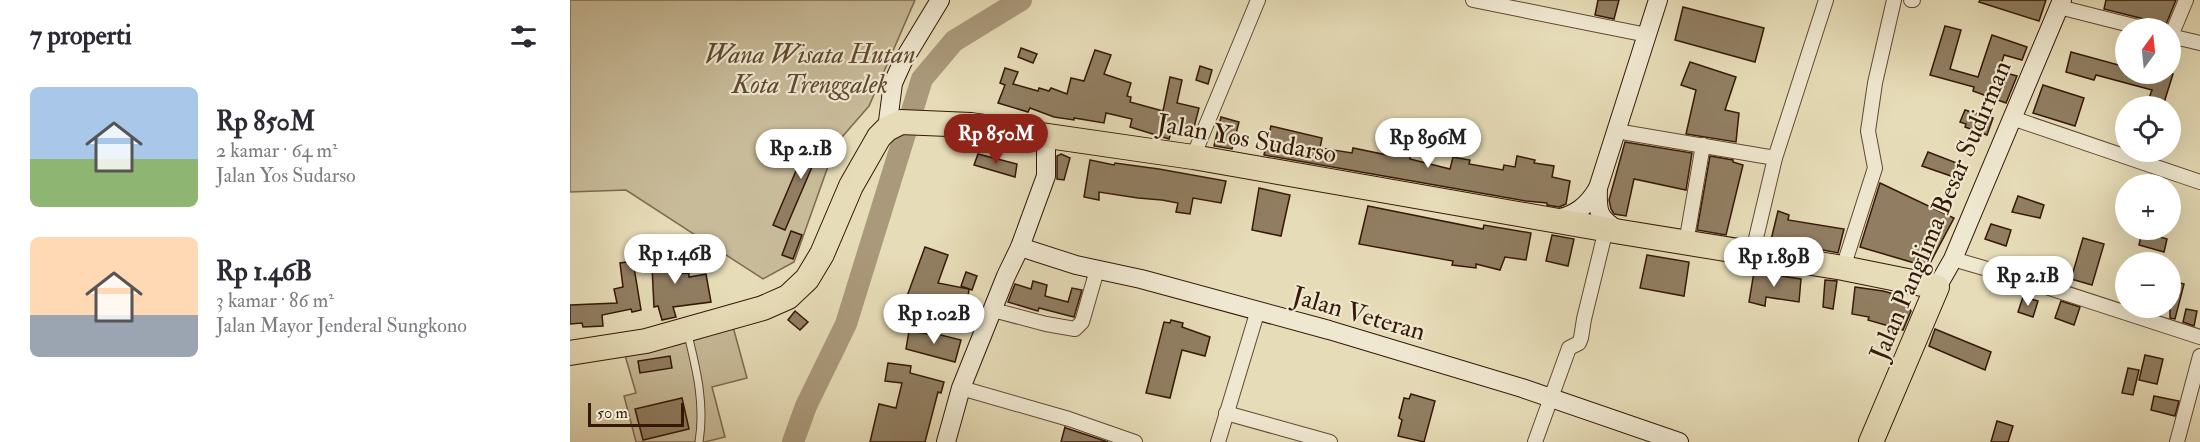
<!DOCTYPE html>
<html lang="id">
<head>
<meta charset="utf-8">
<style>
  :root { --surface:#fff; --page:#f2f2f3; --text:#2b2b33; --muted:#7c7c81; --accent:#8f2418 }
  body { margin:0; font-family:"IM FELL Double Pica",serif; background:var(--page); color:var(--text); height:100vh; display:flex; flex-direction:column; font-size:22px; white-space:nowrap }
  * { box-sizing:border-box; margin:0 }
  p { font-size:20px; color:var(--muted) }
  .icon { flex:none; width:33px; height:33px; fill:none; stroke:currentColor; stroke-width:2; stroke-linecap:round; stroke-linejoin:round }
  .map { position:relative; flex:1; overflow:hidden }
  .side { display:flex; flex-direction:column; background:var(--surface); width:570px }
  .side>* { flex:none }
  .needle { width:39px; rotate:15deg }
  .fabs { position:absolute; left:1545px; top:18px; display:grid; gap:12px }
  .fabs a { display:grid; place-items:center; width:66px; height:66px; border-radius:50%; background:var(--surface); box-shadow:0 6px 24px #0002; font-size:30px }
  .scale { position:absolute; left:18px; bottom:15px; width:96px; box-sizing:border-box; padding-left:6px; border:3px solid #351806; border-top:0; font-size:16px; line-height:21px; white-space:nowrap; color:#351806; -webkit-text-stroke:4px #efe8d0; paint-order:stroke }
  .price { position:absolute; translate:-50% -51px; padding:0 14px; border-radius:21px; background:#fff; color:#222; font-size:20px; line-height:39px; filter:drop-shadow(0 2px 3px #0008) }
  .price::after { content:''; position:absolute; left:50%; top:36px; width:18px; height:14px; margin-left:-9px; background:inherit; clip-path:polygon(0 0,100% 0,50% 100%) }
  .price.current { background:var(--accent); color:#fff }
  ul { padding:0; list-style:none }
  li { display:flex; align-items:center; gap:18px; height:150px; padding:0 30px }
  li span { display:grid; place-items:center; flex:none; width:168px; height:120px; border-radius:9px; color:#555 }
  li>.icon { margin-inline-start:auto }
  span .icon { width:72px; height:72px; fill:#fffc; stroke-width:1 }
  li b { font-size:26px }
  h2 { display:flex; justify-content:space-between; align-items:center; height:72px; padding:0 30px; font-size:26px }
  main { display:flex; flex:1; min-height:0 }
  .map>svg:first-child { display:block }
  .green { fill:#c8bb99; stroke:#7e6a50; stroke-width:1.5 }
  .lines { fill:none; stroke-linecap:round; stroke-linejoin:round }
  .river { stroke:#aa997b; stroke-width:22 }
  .building { fill:#917e62; stroke:#351806; stroke-width:1.5 }
  .lane-casing { stroke:#614932; stroke-width:9 }
  .street-casing { stroke:#614932; stroke-width:16 }
  .secondary-casing { stroke:#351806; stroke-width:20 }
  .highway-casing { stroke:#351806; stroke-width:26 }
  .lane { stroke:#efe8d0; stroke-width:7 }
  .street { stroke:#efe8d0; stroke-width:14 }
  .secondary { stroke:#efe8d0; stroke-width:18 }
  .highway { stroke:#e6dcb7; stroke-width:24 }
  .labels { text-anchor:middle; stroke-width:4.5; stroke-linejoin:round; paint-order:stroke }
  .park-label { font-size:26px; font-style:italic; fill:#614932; stroke:#efe8d0 }
  .street-label { font-size:26px; fill:#351806; stroke:#efe8d0 }
</style>
</head>
<body>
<main>
<section class="side">
<h2>7 properti<svg class="icon" aria-label="filters" viewBox="0 0 24 24"><path d="M4 7h16M4 17h16"/><circle cx="9" cy="7" r="2"/><circle cx="15" cy="17" r="2"/></svg></h2>
<ul>
<li><span style="background:linear-gradient(#a9c7e8 60%,#8fb573 0)"><svg class="icon" aria-label="home" viewBox="0 0 24 24"><path d="M3 11l9-7 9 7M6 9v11h12V9"/></svg></span><div><b>Rp 850M</b><p>2 kamar · 64 m²</p><p>Jalan Yos Sudarso</p></div></li>
<li><span style="background:linear-gradient(#ffd9b3 65%,#9aa5b1 0)"><svg class="icon" aria-label="home" viewBox="0 0 24 24"><path d="M3 11l9-7 9 7M6 9v11h12V9"/></svg></span><div><b>Rp 1.46B</b><p>3 kamar · 86 m²</p><p>Jalan Mayor Jenderal Sungkono</p></div></li>
</ul>
</section>
<div class="map">
<svg width="1630" height="442" viewBox="0 0 1630 442">
  <rect width="100%" height="100%" fill="#e6dcb7"/>
  <filter id="stains"><feTurbulence type="fractalNoise" baseFrequency=".00333" numOctaves="4"/><feColorMatrix values="0 0 0 0 .2 0 0 0 0 .09 0 0 0 0 .02 0 0 0 .5 -.17"/></filter>
  <radialGradient id="worn" r=".72"><stop offset=".6" stop-color="#630" stop-opacity="0"/><stop offset="1" stop-color="#630" stop-opacity=".3"/></radialGradient>
  <!-- green -->
  <g class="green">
    <polygon points="0,0 345,0 299,106 266,144 224,262 193,279 56,190 0,192"/>
    <polygon points="162,323 177,378 142,387 155,437 135,442 66,442 54,396 66,393 54,352"/>
  </g>
  <g class="lines">
    <!-- river -->
    <polyline class="river" points="223,442 236,406 276,324 352,79 384,41 451,0"/>
  </g>
  <!-- building -->
  <g class="building">
    <polygon points="1028,0 1049,0 1044,19 1025,15"/>
    <polygon points="1410,0 1476,0 1469,21 1409,2"/>
    <polygon points="1536,0 1606,0 1595,27 1580,24 1574,19 1534,9"/>
    <polygon points="1113,7 1194,28 1185,62 1105,40"/>
    <polygon points="1375,26 1391,30 1380,69 1408,77 1422,35 1457,47 1452,60 1434,55 1429,71 1447,76 1436,103 1403,91 1404,87 1360,75"/>
    <polygon points="451,48 467,54 463,63 448,57"/>
    <polygon points="525,50 541,55 534,74 561,83 557,96 561,97 560,102 593,111 600,77 612,80 607,103 629,108 622,135 602,130 599,139 560,127 562,119 536,113 534,123 504,118 504,120 484,117 460,108 458,112 428,103 435,85 430,83 435,68 448,72 443,84 468,91 469,88 479,91 481,88 497,94 501,78 514,81"/>
    <polygon points="1501,52 1556,67 1556,74 1603,74 1593,106 1576,106 1582,90 1526,75 1524,80 1496,72"/>
    <polygon points="1120,62 1166,77 1155,110 1169,113 1166,142 1116,134 1126,90 1111,85"/>
    <polygon points="630,66 642,70 638,84 626,80"/>
    <polygon points="1473,85 1514,98 1505,126 1463,113"/>
    <polygon points="1395,110 1423,118 1417,135 1395,127 1396,124 1390,122"/>
    <polygon points="651,117 669,122 662,149 644,146"/>
    <polygon points="701,126 752,138 750,148 782,153 783,148 822,156 825,144 841,148 840,159 880,169 883,157 900,160 899,164 933,170 934,165 945,167 947,156 965,160 964,163 984,166 982,177 1000,181 996,204 989,207 977,205 977,203 956,201 694,155"/>
    <polygon points="257,131 256,134 266,144 258,153 251,146 215,230 203,225 237,145 241,147"/>
    <polygon points="1055,142 1122,153 1116,190 1064,179 1056,216 1044,214 1041,209 1039,200"/>
    <polygon points="1358,152 1392,165 1384,177 1352,166"/>
    <polygon points="408,154 447,164 445,177 404,165"/>
    <polygon points="491,154 500,158 494,180 487,179 487,156"/>
    <polygon points="1140,156 1163,160 1163,162 1173,165 1156,235 1127,230"/>
    <polygon points="520,160 544,165 545,163 589,169 656,181 651,203 623,198 620,214 606,212 608,203 592,200 568,198 529,192 529,200 514,197"/>
    <polygon points="1310,183 1384,218 1358,267 1290,247"/>
    <polygon points="689,188 720,195 711,236 682,230"/>
    <polygon points="1448,196 1474,205 1470,218 1442,212"/>
    <polygon points="798,206 913,229 914,225 961,233 956,260 935,257 930,270 906,264 906,268 882,265 883,261 789,244"/>
    <polygon points="1208,211 1219,215 1218,220 1274,229 1268,253 1201,240"/>
    <polygon points="1421,224 1441,230 1436,246 1415,239"/>
    <polygon points="221,231 232,235 223,259 212,255"/>
    <polygon points="1572,232 1597,239 1594,252 1569,245"/>
    <polygon points="982,235 1004,239 998,266 976,261"/>
    <polygon points="1513,238 1534,244 1522,285 1501,279"/>
    <polygon points="81,246 97,246 97,263 103,261 106,274 119,273 119,277 136,274 141,302 103,307 106,317 92,320 88,306 84,307"/>
    <polygon points="355,247 378,255 368,283 399,289 397,306 385,305 381,316 336,299"/>
    <polygon points="1077,255 1119,262 1114,296 1070,288"/>
    <polygon points="63,261 71,310 62,312 61,309 32,315 33,326 13,327 12,323 0,324 0,305 47,303 44,289 53,287 50,263"/>
    <polygon points="396,272 407,276 402,290 391,286"/>
    <polygon points="1184,272 1231,279 1229,302 1196,297 1195,306 1179,302"/>
    <polygon points="1255,280 1267,281 1263,309 1253,307"/>
    <polygon points="1600,280 1614,284 1605,319 1600,318"/>
    <polygon points="463,281 477,285 475,296 498,302 502,288 512,290 504,317 469,308 468,311 438,302 445,284 461,289"/>
    <polygon points="1285,287 1313,291 1331,296 1341,311 1333,330 1298,320 1299,317 1282,314"/>
    <polygon points="1453,297 1468,301 1463,317 1448,312"/>
    <polygon points="1491,301 1510,307 1504,325 1485,318"/>
    <polygon points="1616,309 1627,311 1624,326 1613,322"/>
    <polygon points="225,311 238,322 230,330 218,320"/>
    <polygon points="601,320 613,323 612,327 640,337 635,356 612,350 600,398 576,393 594,322 600,323"/>
    <polygon points="1365,329 1421,352 1415,370 1359,346"/>
    <polygon points="339,331 358,334 359,332 391,340 385,362 336,349"/>
    <polygon points="1575,355 1593,359 1587,384 1569,380"/>
    <polygon points="100,356 102,368 70,373 68,361"/>
    <polygon points="318,363 341,366 340,373 374,382 371,393 368,392 355,442 300,442 309,404 326,408 332,383 315,381"/>
    <polygon points="1558,368 1569,370 1563,395 1552,393"/>
    <polygon points="841,394 865,401 854,442 828,436 832,420 829,418 834,398 839,399"/>
    <polygon points="1584,396 1609,401 1605,416 1581,410"/>
    <polygon points="112,398 119,429 73,440 65,409"/>
    <polygon points="1427,421 1443,426 1438,442 1421,442"/>
    <polygon points="495,427 496,428 538,442 491,442"/>
  </g>
  <g class="lines">
    <defs>
      <path id="lane" d="M 118,335 C 127,371 135,405 129,442"/>
      <g id="street">
        <polyline points="903,0 1077,35"/>
        <polyline points="1341,0 1343,0"/>
        <polyline points="1489,7 1572,28"/>
        <polyline points="1600,36 1630,43"/>
        <polyline points="1601,36 1616,0"/>
        <polyline points="1442,118 1630,182"/>
        <polyline points="1046,131 1205,158"/>
        <polyline points="623,157 688,0"/>
        <polyline points="1116,243 1133,145"/>
        <polyline points="1182,255 1205,158 1256,0"/>
        <polyline points="1383,259 1455,280 1630,337"/>
        <polyline points="1273,268 1305,168 1298,131 1305,83 1324,0"/>
        <polyline points="423,310 476,324 505,329 512,322 527,270"/>
        <polyline points="391,388 499,419 565,442"/>
        <polyline points="656,413 760,442"/>
        <polyline points="648,442 688,310"/>
        <polyline points="965,442 999,348 1009,343 1011,338 1014,319 1036,229"/>
        <polyline points="1607,442 1630,356"/>
      </g>
      <g id="secondary">
        <polyline points="317,129 323,83 333,61 370,0"/>
        <path d="M 983,219 C 1005,217 1018,205 1028,188"/>
        <path d="M 1049,231 C 1028,218 1027,212 1028,188 L 1088,0"/>
        <polyline points="450,247 506,265 571,279 759,330 952,388 1109,442"/>
        <polyline points="1367,287 1383,259 1492,0"/>
        <polyline points="376,442 391,388 436,276 450,247 476,176 476,135"/>
      </g>
      <polyline id="highway" points="0,353 76,341 193,308 218,297 237,279 252,254 281,186 309,137 317,129 331,122 401,125 623,157 1051,232 1273,268 1367,287 1301,442"/>
    </defs>
    <!-- lane casing -->
    <use href="#lane" class="lane-casing"/>
    <!-- street casing -->
    <use href="#street" class="street-casing"/>
    <!-- secondary casing -->
    <use href="#secondary" class="secondary-casing"/>
    <!-- highway casing -->
    <use href="#highway" class="highway-casing"/>
    <!-- lane -->
    <use href="#lane" class="lane"/>
    <!-- street -->
    <use href="#street" class="street"/>
    <!-- secondary -->
    <use href="#secondary" class="secondary"/>
    <!-- highway -->
    <use href="#highway" class="highway"/>
  </g>
  <g class="labels">
    <!-- park labels -->
    <g class="park-label">
      <text x="240" y="63">Wana Wisata Hutan<tspan x="240" dy="30">Kota Trenggalek</tspan></text>
    </g>
    <!-- street labels -->
    <g class="street-label">
      <text transform="translate(677 138) rotate(10)" y="9">Jalan Yos Sudarso</text>
      <text transform="translate(1370 210) rotate(-67)" y="9">Jalan Panglima Besar Sudirman</text>
      <text transform="translate(789 313) rotate(16)" y="9">Jalan Veteran</text>
    </g>
  </g>
  <rect width="100%" height="100%" filter="url(#stains)"/>
  <rect width="100%" height="100%" fill="url(#worn)"/>
</svg>
<div class="fabs">
<a><svg class="needle" viewBox="-14 -14 28 28"><path d="M0-13l5 13h-10z" fill="#e53935"/><path d="M0 13l5-13h-10z" fill="#7c7c81"/></svg></a>
<a><svg class="icon" aria-label="locate" viewBox="0 0 24 24"><circle cx="12" cy="12" r="6"/><path d="M12 2v4M12 18v4M2 12h4M18 12h4"/></svg></a>
<a>+</a>
<a>−</a>
</div>
<div class="scale">50 m</div>
<b class="price current" style="left:426px;top:165px">Rp 850M</b>
<b class="price" style="left:858px;top:169px">Rp 896M</b>
<b class="price" style="left:231px;top:180px">Rp 2.1B</b>
<b class="price" style="left:105px;top:285px">Rp 1.46B</b>
<b class="price" style="left:1204px;top:288px">Rp 1.89B</b>
<b class="price" style="left:1458px;top:307px">Rp 2.1B</b>
<b class="price" style="left:364px;top:345px">Rp 1.02B</b>
</div>
</main>
</body>
</html>
